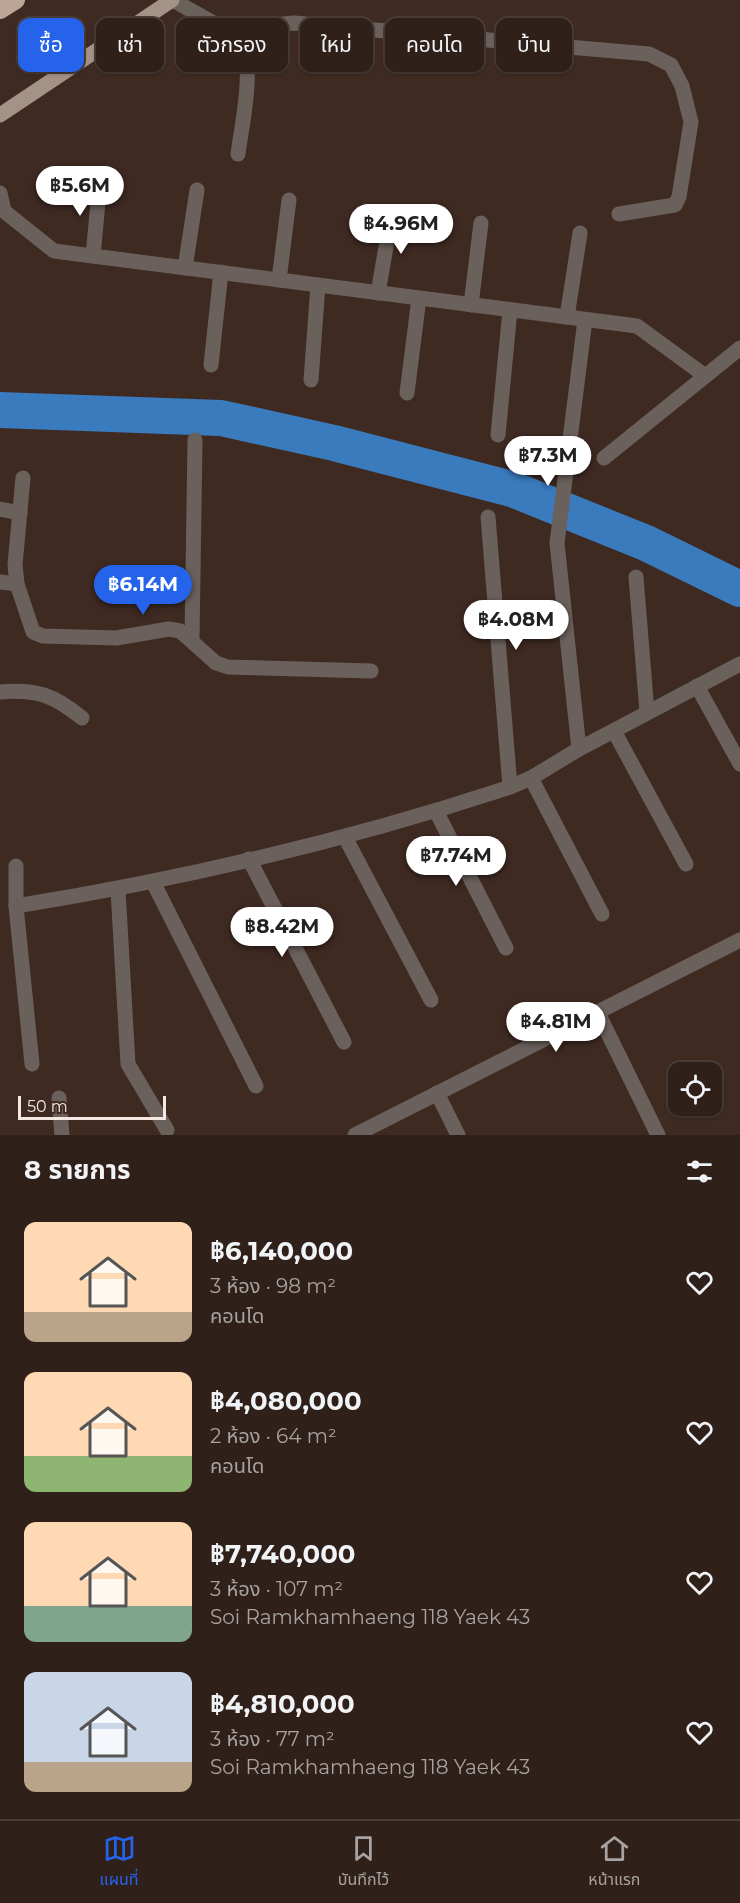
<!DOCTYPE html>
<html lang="th">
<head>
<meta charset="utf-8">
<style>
  :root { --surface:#2f201a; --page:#372823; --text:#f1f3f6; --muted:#a7a3a2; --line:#4a3e39; --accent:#2563eb }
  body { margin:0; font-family:Montserrat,"Noto Sans Thai",sans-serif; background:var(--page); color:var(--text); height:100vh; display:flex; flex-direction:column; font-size:22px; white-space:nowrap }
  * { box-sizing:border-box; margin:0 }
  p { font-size:20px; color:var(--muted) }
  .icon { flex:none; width:33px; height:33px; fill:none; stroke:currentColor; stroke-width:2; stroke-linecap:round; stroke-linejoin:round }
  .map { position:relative; height:1135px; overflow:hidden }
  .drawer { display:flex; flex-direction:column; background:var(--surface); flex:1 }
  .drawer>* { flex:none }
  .hud { position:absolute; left:18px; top:18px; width:705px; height:54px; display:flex; gap:12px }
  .buttons { position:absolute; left:668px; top:1062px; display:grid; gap:12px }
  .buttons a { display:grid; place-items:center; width:54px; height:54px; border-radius:12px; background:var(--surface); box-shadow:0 2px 4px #0004,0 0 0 2px var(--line); font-size:30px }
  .scale { position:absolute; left:18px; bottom:15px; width:148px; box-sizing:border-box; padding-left:6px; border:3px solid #f5e7e1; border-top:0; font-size:16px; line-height:21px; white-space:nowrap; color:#f5e7e1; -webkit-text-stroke:4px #3f2a22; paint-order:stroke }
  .price { position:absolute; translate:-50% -51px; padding:0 14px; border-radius:21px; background:#fff; color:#222; font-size:20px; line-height:39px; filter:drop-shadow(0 2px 3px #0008) }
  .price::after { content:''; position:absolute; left:50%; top:36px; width:18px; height:14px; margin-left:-9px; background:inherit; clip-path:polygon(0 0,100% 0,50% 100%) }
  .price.current { background:var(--accent); color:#fff }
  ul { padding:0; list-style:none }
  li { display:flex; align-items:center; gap:18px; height:150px; padding:0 24px }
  li span { display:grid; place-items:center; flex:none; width:168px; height:120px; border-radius:12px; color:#555 }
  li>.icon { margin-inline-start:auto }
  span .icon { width:72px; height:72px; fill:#fffc; stroke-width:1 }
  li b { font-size:26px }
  h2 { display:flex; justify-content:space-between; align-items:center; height:72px; padding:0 24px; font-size:26px }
  .pill { padding:0 21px; border-radius:12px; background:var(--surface); box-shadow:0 2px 4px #0004,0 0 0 2px var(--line); font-size:21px; line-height:54px }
  .pill.current { background:var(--accent); color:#fff }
  .tabs { display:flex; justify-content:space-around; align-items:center; height:84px; border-top:2px solid var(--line); background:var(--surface); font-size:16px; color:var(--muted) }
  .tabs a { display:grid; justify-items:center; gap:3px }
  .tabs .current { color:var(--accent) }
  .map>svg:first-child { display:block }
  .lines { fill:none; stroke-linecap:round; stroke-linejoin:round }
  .river { stroke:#3a7bbe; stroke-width:36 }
  .minor { stroke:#6b615c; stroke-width:15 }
  .major { stroke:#a59287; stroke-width:15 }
  .highway { stroke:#bca497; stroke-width:18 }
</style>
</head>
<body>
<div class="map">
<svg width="740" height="1135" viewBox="0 0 740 1135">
  <rect width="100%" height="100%" fill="#3f2a22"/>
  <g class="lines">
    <!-- river -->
    <polyline class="river" points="0,410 221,418 334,443 512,489 646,543 740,589"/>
    <!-- minor -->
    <g class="minor">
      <path d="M 173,0 C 192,12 226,27 240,44 C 256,63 241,129 238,154"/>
      <polyline points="231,36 263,26 294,23 649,54 671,65 682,86 691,122 679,197 675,205 619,214"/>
      <polyline points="0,193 4,211 54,251 637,326 704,375"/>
      <polyline points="93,256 100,181"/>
      <polyline points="185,268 197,190"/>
      <polyline points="279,280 289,200"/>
      <polyline points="378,293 392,212"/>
      <polyline points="471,305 481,223"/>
      <polyline points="567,317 580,233"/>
      <polyline points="211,365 221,272"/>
      <polyline points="311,380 318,285"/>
      <polyline points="407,393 419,298"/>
      <polyline points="498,435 510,310"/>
      <polyline points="604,458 740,348"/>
      <polyline points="23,478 15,565 17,584 33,632 43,636 116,638 169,629 180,631 216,663 228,667 371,671"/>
      <polyline points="0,509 20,513"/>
      <polyline points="488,517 510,787"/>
      <polyline points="636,577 647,712"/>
      <polyline points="0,582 17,584"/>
      <polyline points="192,640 195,440"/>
      <polyline points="697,686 740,764"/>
      <path d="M 0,692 C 37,689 54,695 82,718"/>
      <polyline points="614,731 686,864"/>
      <polyline points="579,749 557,543 585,320"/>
      <polyline points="531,778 602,914"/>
      <polyline points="436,811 506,948"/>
      <polyline points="345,837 431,1000"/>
      <polyline points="249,859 344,1042"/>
      <polyline points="16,866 16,906 32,1064"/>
      <polyline points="153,882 256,1086"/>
      <polyline points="118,890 128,1064 167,1130"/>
      <path d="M 16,906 C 183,879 349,840 510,787 L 531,778 L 579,749 L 740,664"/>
      <polyline points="598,1013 658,1135"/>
      <polyline points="437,1093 458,1135"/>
      <polyline points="59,1098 62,1135"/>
      <polyline points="355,1135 740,940"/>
    </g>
    <!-- major -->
    <polyline class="major" points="0,115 172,0"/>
    <!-- highway -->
    <polyline class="highway" points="0,10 16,0"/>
  </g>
</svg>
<div class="buttons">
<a><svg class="icon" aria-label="locate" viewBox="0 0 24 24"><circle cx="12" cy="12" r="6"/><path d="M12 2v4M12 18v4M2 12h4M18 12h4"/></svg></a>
</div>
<div class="scale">50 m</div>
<b class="price" style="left:80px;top:217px">฿5.6M</b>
<b class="price" style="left:401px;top:255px">฿4.96M</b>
<b class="price" style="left:548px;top:487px">฿7.3M</b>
<b class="price current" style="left:143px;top:616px">฿6.14M</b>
<b class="price" style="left:516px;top:651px">฿4.08M</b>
<b class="price" style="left:456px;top:887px">฿7.74M</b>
<b class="price" style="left:282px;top:958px">฿8.42M</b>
<b class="price" style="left:556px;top:1053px">฿4.81M</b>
<div class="hud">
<a class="pill current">ซื้อ</a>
<a class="pill">เช่า</a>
<a class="pill">ตัวกรอง</a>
<a class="pill">ใหม่</a>
<a class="pill">คอนโด</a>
<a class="pill">บ้าน</a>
</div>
</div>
<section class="drawer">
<h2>8 รายการ<svg class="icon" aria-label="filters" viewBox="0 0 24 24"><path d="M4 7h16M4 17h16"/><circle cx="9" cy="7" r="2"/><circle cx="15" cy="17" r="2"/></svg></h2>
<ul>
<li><span style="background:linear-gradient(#ffd9b3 75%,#b9a48a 0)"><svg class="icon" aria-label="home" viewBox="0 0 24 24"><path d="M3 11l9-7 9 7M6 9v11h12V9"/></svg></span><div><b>฿6,140,000</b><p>3 ห้อง · 98 m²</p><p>คอนโด</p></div><svg class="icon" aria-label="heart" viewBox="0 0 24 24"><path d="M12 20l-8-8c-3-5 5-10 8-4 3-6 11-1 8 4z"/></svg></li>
<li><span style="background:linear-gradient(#ffd9b3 70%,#8fb573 0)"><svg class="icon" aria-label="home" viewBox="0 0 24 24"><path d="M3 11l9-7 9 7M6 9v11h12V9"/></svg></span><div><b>฿4,080,000</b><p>2 ห้อง · 64 m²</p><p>คอนโด</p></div><svg class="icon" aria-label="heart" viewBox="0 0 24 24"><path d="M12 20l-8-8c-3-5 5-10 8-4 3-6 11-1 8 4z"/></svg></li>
<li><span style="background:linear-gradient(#ffd9b3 70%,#7fa58c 0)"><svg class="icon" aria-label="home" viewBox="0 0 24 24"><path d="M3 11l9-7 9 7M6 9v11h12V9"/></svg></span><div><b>฿7,740,000</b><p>3 ห้อง · 107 m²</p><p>Soi Ramkhamhaeng 118 Yaek 43</p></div><svg class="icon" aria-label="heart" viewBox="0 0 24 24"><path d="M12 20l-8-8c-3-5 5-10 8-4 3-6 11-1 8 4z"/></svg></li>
<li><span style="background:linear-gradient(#c9d6e8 75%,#b9a48a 0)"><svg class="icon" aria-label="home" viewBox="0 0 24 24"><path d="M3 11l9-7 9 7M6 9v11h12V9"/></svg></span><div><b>฿4,810,000</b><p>3 ห้อง · 77 m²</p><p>Soi Ramkhamhaeng 118 Yaek 43</p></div><svg class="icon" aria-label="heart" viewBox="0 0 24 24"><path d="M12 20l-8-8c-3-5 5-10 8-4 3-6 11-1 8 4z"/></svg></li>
</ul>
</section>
<nav class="tabs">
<a class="current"><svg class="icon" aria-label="map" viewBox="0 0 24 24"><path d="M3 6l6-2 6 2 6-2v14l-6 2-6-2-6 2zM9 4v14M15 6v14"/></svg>แผนที่</a>
<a><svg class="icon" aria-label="saved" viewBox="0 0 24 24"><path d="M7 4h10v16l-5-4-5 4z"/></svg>บันทึกไว้</a>
<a><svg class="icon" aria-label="home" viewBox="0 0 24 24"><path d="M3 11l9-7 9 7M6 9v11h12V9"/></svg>หน้าแรก</a>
</nav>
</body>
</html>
